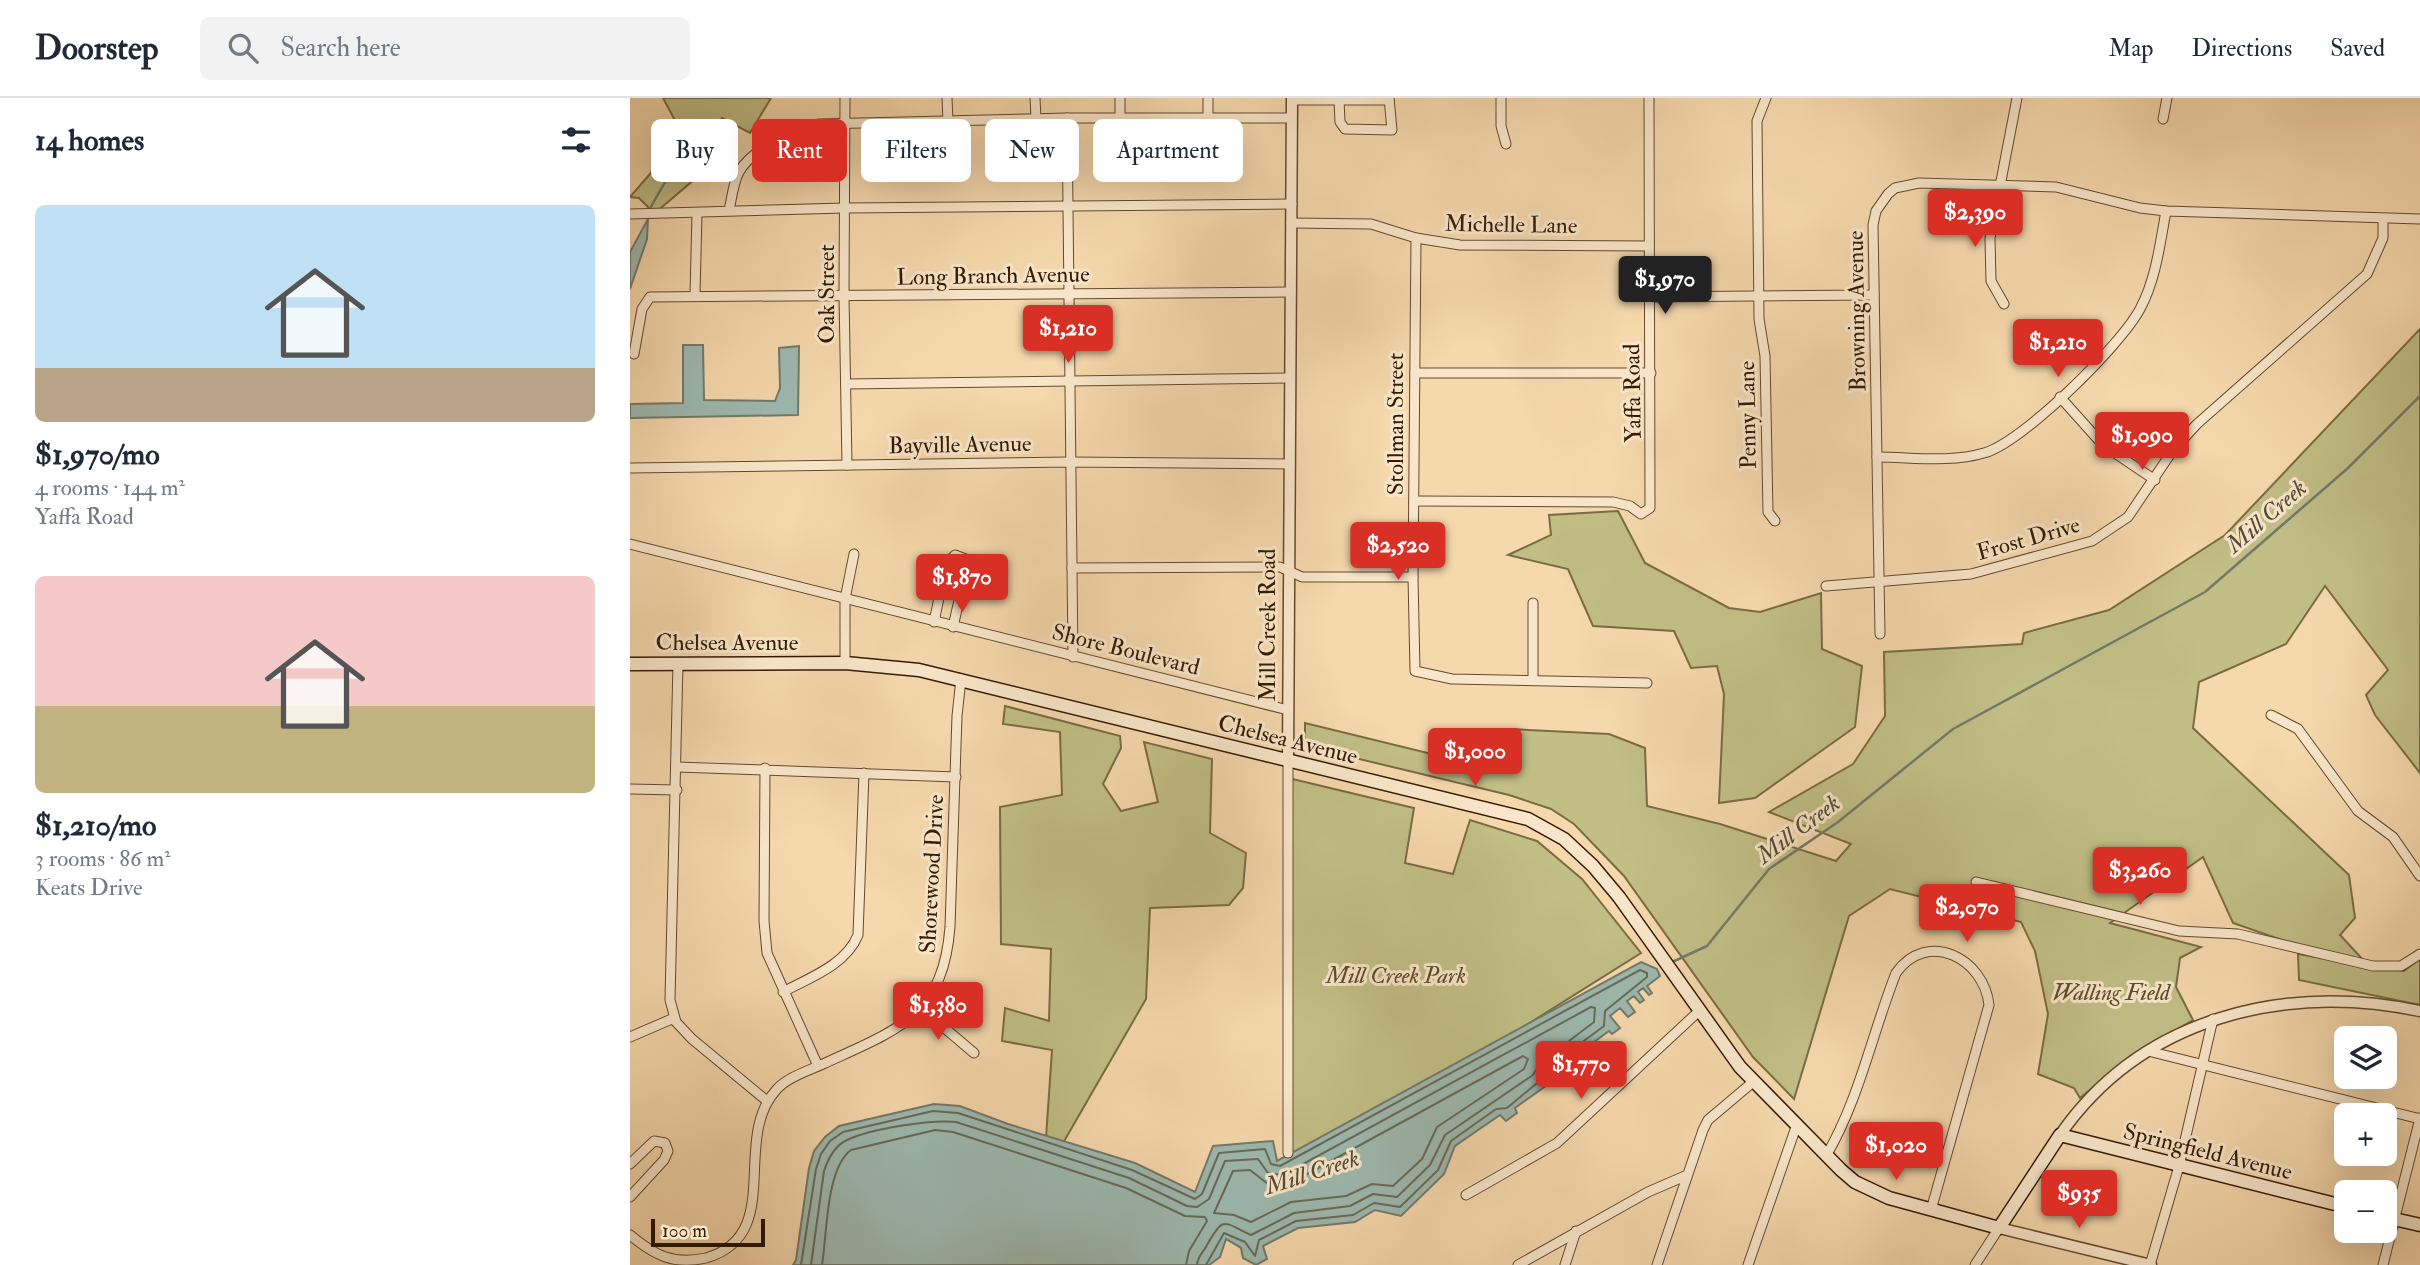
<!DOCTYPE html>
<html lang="en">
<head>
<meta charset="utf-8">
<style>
  :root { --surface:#fff; --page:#f2f2f3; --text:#1f2937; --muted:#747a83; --line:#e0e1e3; --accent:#d93025 }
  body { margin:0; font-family:"IM FELL Double Pica",serif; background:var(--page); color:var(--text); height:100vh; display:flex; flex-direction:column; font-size:26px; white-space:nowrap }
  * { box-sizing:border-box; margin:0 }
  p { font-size:23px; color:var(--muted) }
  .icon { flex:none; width:38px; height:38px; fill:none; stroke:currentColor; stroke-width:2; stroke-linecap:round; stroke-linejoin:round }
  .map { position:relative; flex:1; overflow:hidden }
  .drawer { display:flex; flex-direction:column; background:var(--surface); width:630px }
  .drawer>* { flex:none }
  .guide { position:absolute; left:21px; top:21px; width:665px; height:63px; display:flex; gap:14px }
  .tools { position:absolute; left:1704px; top:928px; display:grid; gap:14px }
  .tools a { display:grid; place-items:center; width:63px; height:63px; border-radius:10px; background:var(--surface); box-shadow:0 7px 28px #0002; font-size:35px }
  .scale { position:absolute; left:21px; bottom:18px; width:114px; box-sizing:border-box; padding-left:7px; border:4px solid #341b00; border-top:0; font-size:19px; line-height:24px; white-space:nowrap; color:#341b00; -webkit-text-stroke:5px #f9e6ca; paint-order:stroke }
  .price { position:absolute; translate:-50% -60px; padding:0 16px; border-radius:7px; background:var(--accent); color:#fff; font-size:23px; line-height:46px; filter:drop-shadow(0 2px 4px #0008) }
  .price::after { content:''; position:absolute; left:50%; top:42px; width:21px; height:16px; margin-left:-10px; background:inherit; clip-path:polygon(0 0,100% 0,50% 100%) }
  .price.current { background:#222; color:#fff }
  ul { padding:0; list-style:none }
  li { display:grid; align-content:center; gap:14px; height:371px; padding:0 35px }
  li span { display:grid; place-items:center; height:217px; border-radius:10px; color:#555 }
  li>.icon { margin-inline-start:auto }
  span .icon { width:126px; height:126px; fill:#fffc; stroke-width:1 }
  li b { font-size:30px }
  h2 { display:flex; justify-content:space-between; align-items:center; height:84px; padding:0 35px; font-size:30px }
  .tag { padding:0 24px; border-radius:10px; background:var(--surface); box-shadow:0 7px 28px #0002; font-size:24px; line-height:63px }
  .tag.current { background:var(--accent); color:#fff }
  header { display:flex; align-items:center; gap:42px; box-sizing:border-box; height:98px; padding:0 35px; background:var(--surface); border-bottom:2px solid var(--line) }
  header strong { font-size:33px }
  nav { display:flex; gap:38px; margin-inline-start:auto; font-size:24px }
  .search { width:490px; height:63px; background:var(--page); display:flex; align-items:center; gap:18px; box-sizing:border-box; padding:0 24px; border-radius:10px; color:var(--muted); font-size:26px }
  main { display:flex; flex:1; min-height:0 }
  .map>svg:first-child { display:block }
  .green { fill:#c1be86; stroke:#7a6c43; stroke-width:2 }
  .water { fill:#9db9b0; stroke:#737a6a; stroke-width:2 }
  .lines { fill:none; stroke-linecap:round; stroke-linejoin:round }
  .shore { stroke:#686a58; stroke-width:2 }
  .stream { stroke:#737a6a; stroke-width:2.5 }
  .minor-casing { stroke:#644a2b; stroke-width:11 }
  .tertiary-casing { stroke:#644a2b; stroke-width:13 }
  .secondary-casing { stroke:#341b00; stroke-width:15 }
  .minor { stroke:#f9e6ca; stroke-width:9 }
  .tertiary { stroke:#f9e6ca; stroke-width:10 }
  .secondary { stroke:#f9e6ca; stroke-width:12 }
  .labels { text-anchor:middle; stroke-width:6; stroke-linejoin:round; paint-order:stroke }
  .street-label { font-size:23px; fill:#341b00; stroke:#f9e6ca }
  .park-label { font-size:23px; font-style:italic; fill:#5e4c28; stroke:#f9e6ca }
  .water-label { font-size:24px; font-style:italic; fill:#544a35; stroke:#f9e6ca }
</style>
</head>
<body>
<header>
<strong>Doorstep</strong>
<div class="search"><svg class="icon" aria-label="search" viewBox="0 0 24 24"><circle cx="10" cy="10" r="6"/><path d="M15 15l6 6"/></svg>Search here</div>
<nav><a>Map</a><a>Directions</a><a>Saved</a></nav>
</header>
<main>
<section class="drawer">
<h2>14 homes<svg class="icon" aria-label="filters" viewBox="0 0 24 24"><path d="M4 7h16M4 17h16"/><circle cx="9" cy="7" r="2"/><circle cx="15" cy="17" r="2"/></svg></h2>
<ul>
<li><span style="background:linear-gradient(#bfe0f5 75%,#b9a48a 0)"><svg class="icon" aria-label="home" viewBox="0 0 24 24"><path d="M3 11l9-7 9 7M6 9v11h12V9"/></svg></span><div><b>$1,970/mo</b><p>4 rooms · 144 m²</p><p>Yaffa Road</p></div></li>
<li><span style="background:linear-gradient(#f6c9c9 60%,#c2b280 0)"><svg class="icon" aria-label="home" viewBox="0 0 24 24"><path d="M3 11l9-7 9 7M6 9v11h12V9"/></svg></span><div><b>$1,210/mo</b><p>3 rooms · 86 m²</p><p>Keats Drive</p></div></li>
</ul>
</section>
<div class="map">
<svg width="1790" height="1167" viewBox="0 0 1790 1167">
  <rect width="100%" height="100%" fill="#f6d8ad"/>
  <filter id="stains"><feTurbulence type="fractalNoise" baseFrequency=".00286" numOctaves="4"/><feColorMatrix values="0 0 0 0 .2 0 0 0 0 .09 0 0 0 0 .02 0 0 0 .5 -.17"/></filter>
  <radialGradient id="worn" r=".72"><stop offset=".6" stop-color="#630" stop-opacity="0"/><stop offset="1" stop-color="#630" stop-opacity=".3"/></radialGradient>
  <!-- green -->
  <g class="green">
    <polygon points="33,0 141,0 120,35 92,20 68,50 77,61 66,80 25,115 18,114 18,109 9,100 0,99 20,76 48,28"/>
    <polygon points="1790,231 1790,675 1745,617 1736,597 1758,572 1695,488 1656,546 1569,584 1563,630 1719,777 1725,820 1710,837 1736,865 1669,848 1603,825 1573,759 1480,825 1571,849 1550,860 1546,889 1563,922 1500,959 1450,1000 1444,990 1408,976 1418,916 1405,853 1391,824 1260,791 1219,818 1164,1001 1123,959 994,778 944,726 921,711 879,697 675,648 675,625 855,669 881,631 979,636 1015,650 1017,708 1090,726 1206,763 1221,746 1139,714 1223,666 1255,618 1254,554 1392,546 1394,535 1479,512 1595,437"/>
    <polygon points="988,413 1015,465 1099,510 1130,514 1191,495 1192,551 1232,568 1225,629 1125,700 1089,705 1094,596 1087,568 1061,570 1044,533 963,528 938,471 878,457 921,437 919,417"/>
    <polygon points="375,608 490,638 491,650 473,686 491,713 528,704 514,644 582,661 580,735 616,755 613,790 599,807 520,810 516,901 433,1045 416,1040 422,952 372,943 375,910 419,923 421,851 371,846 370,709 432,697 430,634 373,626"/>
    <polygon points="654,679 784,710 775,765 823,776 840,722 907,743 952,781 1011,855 742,1024 656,1062"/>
    <polygon points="1668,856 1774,873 1790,861 1790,907 1669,882"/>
  </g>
  <!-- water -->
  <g class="water">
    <polygon points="18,121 17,141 0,191 0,154"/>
    <polygon points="53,247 73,247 74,302 145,303 150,290 149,250 169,248 168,317 0,320 0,306 53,305"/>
    <polygon points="1011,864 1027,871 1030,878 1017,888 1022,895 1019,897 1013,890 1008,894 1014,902 1010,905 1004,898 997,903 1005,914 998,919 990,910 980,918 990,930 982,936 979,933 919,977 924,982 885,1010 887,1015 876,1023 870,1017 825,1048 814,1076 771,1118 745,1112 725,1124 668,1130 633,1148 637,1161 626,1167 613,1160 611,1150 596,1141 590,1159 579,1167 163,1167 166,1162 179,1070 184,1053 195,1039 209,1028 304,1006 330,1008 378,1026 505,1065 565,1094 583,1048 643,1043 647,1063"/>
  </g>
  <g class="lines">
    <!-- shore -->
    <g class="shore">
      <polygon points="893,958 898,961 894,971 807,1029 792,1061 763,1088 742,1086 716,1098 661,1104 621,1124 604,1117 584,1115 603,1073 620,1072 638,1086 657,1087"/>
      <polyline points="171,1167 186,1071 191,1056 200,1043 213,1034 303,1013 328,1015 502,1072 565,1101 572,1096 589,1055 635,1051 641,1066 650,1068 1010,872 1017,875 1017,879 975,913 974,928 916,971 912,981 877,1010 866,1011 821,1043 808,1072 770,1109 744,1105 723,1117 666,1123 629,1142 625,1158 615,1144 594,1135 576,1167"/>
      <path d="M 181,1167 L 194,1073 C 198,1061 204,1048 217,1042 C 240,1031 301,1021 326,1024 L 499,1080 L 557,1108 L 567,1109 L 579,1101 L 595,1063 L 628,1061 L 638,1075 L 653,1077 L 961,909 L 965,910 L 964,924 L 910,965 L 903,977 L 815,1037 L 800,1067 L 767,1099 L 743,1096 L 720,1108 L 664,1115 L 621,1137 C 593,1124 594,1117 577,1147 C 573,1155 568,1157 567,1167"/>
      <path d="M 192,1167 C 197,1137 196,1070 221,1052 L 305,1032 L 323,1034 L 496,1090 L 555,1118 L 575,1119 L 577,1123 L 559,1153 L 556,1167"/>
    </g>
    <!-- stream -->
    <g class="stream">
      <polyline points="19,112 57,46"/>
      <polyline points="1040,865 1077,848 1139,771 1208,724 1323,631 1575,494 1718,370 1790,298"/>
    </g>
    <defs>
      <g id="minor">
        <polyline points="215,0 214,197 217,367"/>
        <polyline points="317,0 318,24"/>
        <polyline points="405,0 406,21"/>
        <polyline points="490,0 490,22"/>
        <polyline points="578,0 578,21"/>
        <polyline points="871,0 871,28 876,46"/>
        <polyline points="1136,0 1127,23 1129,221 1135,258 1138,414 1145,423"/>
        <polyline points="662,2 759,2"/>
        <polyline points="709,2 710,24 715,31 762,32 759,0"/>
        <polyline points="437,20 443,559"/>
        <polyline points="1533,21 1537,0"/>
        <path d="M 99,112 C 102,100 103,85 109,74 C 121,52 165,30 189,26 L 437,20 L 661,20"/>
        <polyline points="0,116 215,110 662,106"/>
        <polyline points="661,125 741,126 786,140 830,147 1019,148"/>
        <polyline points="786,140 783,479 785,573 822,581 1017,585"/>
        <polyline points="65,197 67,115"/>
        <polyline points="1020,199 1244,197"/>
        <polyline points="1374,206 1361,183 1360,140 1387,0"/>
        <polyline points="4,256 12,211 20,199 660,194"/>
        <polyline points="785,275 1021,275"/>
        <polyline points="216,286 660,280"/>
        <polyline points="1430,299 1473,347 1525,382"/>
        <path d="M 1247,359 C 1282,359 1320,365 1354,355 C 1392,345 1491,247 1510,211 C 1526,181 1530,146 1536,113"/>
        <polyline points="0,370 439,364 660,366"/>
        <polyline points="784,403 983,404 1000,408 1011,416 1020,410 1019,0"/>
        <polyline points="0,446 658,612"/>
        <polyline points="442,470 650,469 672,479 783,479"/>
        <polyline points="1196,488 1341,476 1462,443 1498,419 1543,352 1567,326 1737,176 1753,140 1753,121"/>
        <polyline points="304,524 316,466 325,457 338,462 323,529"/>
        <polyline points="1250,536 1243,127 1246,113 1258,96 1265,90 1289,85 1426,89 1510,110 1536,113 1790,121"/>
        <polyline points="48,565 40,902 46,924 62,941 137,1003"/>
        <polyline points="215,565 215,501 224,456"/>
        <polyline points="903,582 903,505"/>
        <polyline points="1641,617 1668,631 1728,713 1763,739 1790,778"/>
        <polyline points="47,669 326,679"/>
        <polyline points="135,670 134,823 137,855 188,968"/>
        <polyline points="0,691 47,692"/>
        <polyline points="1346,784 1549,833 1608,836 1743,868 1771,868 1790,856"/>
        <path d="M 153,894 C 179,880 216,867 228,837 L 234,675"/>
        <polyline points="291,910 344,955"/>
        <polyline points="0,939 44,920"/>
        <polyline points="1518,953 1790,1021"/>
        <polyline points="658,1055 658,663"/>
        <path d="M 1196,1058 C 1229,1002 1242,936 1266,875 C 1297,831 1354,860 1359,907 L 1301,1112"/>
        <polyline points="0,1066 24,1043 35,1045 38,1053 34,1062 0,1099"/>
        <polyline points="836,1097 927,1045 1068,914"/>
        <path d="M 0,1137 C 25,1158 44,1167 76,1160 C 156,1137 100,1041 147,991 C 158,979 178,973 193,966 C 267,932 313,919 320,829 L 327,618 L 331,581"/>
        <polyline points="888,1167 1018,1094 1055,1078"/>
        <polyline points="935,1167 946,1133"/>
        <polyline points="1027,1167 1073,1032 1078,1022 1123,984"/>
        <polyline points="1118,1167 1166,1029"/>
        <polyline points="1345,1167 1369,1130"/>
        <polyline points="1520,1167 1549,1068 1583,921"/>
        <polyline points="1753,1167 1790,1020"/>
      </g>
      <g id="tertiary">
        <polyline points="658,663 662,0"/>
        <path d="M 1430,1037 C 1512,919 1654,885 1790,913"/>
        <polyline points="1369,1130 1521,1167"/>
      </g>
      <g id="secondary">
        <polyline points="0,566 215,565 289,572 898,721 934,741 963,768 989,799 1110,969 1211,1072 1225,1084 1259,1100 1369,1130 1430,1037 1717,1109"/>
        <polyline points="1755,1119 1790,1127"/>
      </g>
    </defs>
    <!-- minor casing -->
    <use href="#minor" class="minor-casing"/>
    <!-- tertiary casing -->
    <use href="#tertiary" class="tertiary-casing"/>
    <!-- secondary casing -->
    <use href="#secondary" class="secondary-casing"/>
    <!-- minor -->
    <use href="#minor" class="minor"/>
    <!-- tertiary -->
    <use href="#tertiary" class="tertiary"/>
    <!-- secondary -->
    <use href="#secondary" class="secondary"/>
  </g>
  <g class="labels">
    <!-- street labels -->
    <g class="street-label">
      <text transform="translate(881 126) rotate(1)" y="8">Michelle Lane</text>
      <text transform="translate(363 177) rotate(-1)" y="8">Long Branch Avenue</text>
      <text transform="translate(196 196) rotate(-90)" y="8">Oak Street</text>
      <text transform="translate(1226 213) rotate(-91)" y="8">Browning Avenue</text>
      <text transform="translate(1002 295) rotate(-91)" y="8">Yaffa Road</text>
      <text transform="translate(1117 317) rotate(-91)" y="8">Penny Lane</text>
      <text transform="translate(765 326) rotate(-90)" y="8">Stollman Street</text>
      <text transform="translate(330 346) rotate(-1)" y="8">Bayville Avenue</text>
      <text transform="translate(1398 440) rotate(-16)" y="8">Frost Drive</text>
      <text transform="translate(637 527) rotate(-90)" y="8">Mill Creek Road</text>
      <text x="97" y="552">Chelsea Avenue</text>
      <text transform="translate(496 551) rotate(14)" y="8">Shore Boulevard</text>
      <text transform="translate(658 641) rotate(14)" y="8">Chelsea Avenue</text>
      <text transform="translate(301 776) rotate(-87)" y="8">Shorewood Drive</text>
      <text transform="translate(1578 1053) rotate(14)" y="8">Springfield Avenue</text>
    </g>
    <!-- park labels -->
    <g class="park-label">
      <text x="766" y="885">Mill Creek Park</text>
      <text x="1481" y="902">Walling Field</text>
    </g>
    <!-- water labels -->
    <g class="water-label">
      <text transform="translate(1636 418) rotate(-41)" y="8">Mill Creek</text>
      <text transform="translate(1168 731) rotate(-37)" y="8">Mill Creek</text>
      <text transform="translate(682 1074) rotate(-18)" y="8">Mill Creek</text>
    </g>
  </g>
  <rect width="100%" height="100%" filter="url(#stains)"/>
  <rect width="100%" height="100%" fill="url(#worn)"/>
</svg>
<div class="tools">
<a><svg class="icon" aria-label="layers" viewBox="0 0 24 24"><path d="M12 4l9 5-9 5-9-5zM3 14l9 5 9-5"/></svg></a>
<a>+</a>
<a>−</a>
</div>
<div class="scale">100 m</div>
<b class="price" style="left:1345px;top:151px">$2,390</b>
<b class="price current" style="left:1035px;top:218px">$1,970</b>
<b class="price" style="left:438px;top:267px">$1,210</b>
<b class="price" style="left:1428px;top:281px">$1,210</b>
<b class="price" style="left:1512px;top:374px">$1,090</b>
<b class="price" style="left:768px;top:484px">$2,520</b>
<b class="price" style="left:332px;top:516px">$1,870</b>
<b class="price" style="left:845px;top:690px">$1,000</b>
<b class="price" style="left:1510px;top:809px">$3,260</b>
<b class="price" style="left:1337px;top:846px">$2,070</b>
<b class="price" style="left:308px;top:944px">$1,380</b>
<b class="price" style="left:951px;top:1003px">$1,770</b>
<b class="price" style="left:1266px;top:1084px">$1,020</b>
<b class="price" style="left:1449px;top:1132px">$935</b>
<div class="guide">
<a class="tag">Buy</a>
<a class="tag current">Rent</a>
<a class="tag">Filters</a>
<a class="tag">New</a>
<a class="tag">Apartment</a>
</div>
</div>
</main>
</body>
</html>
